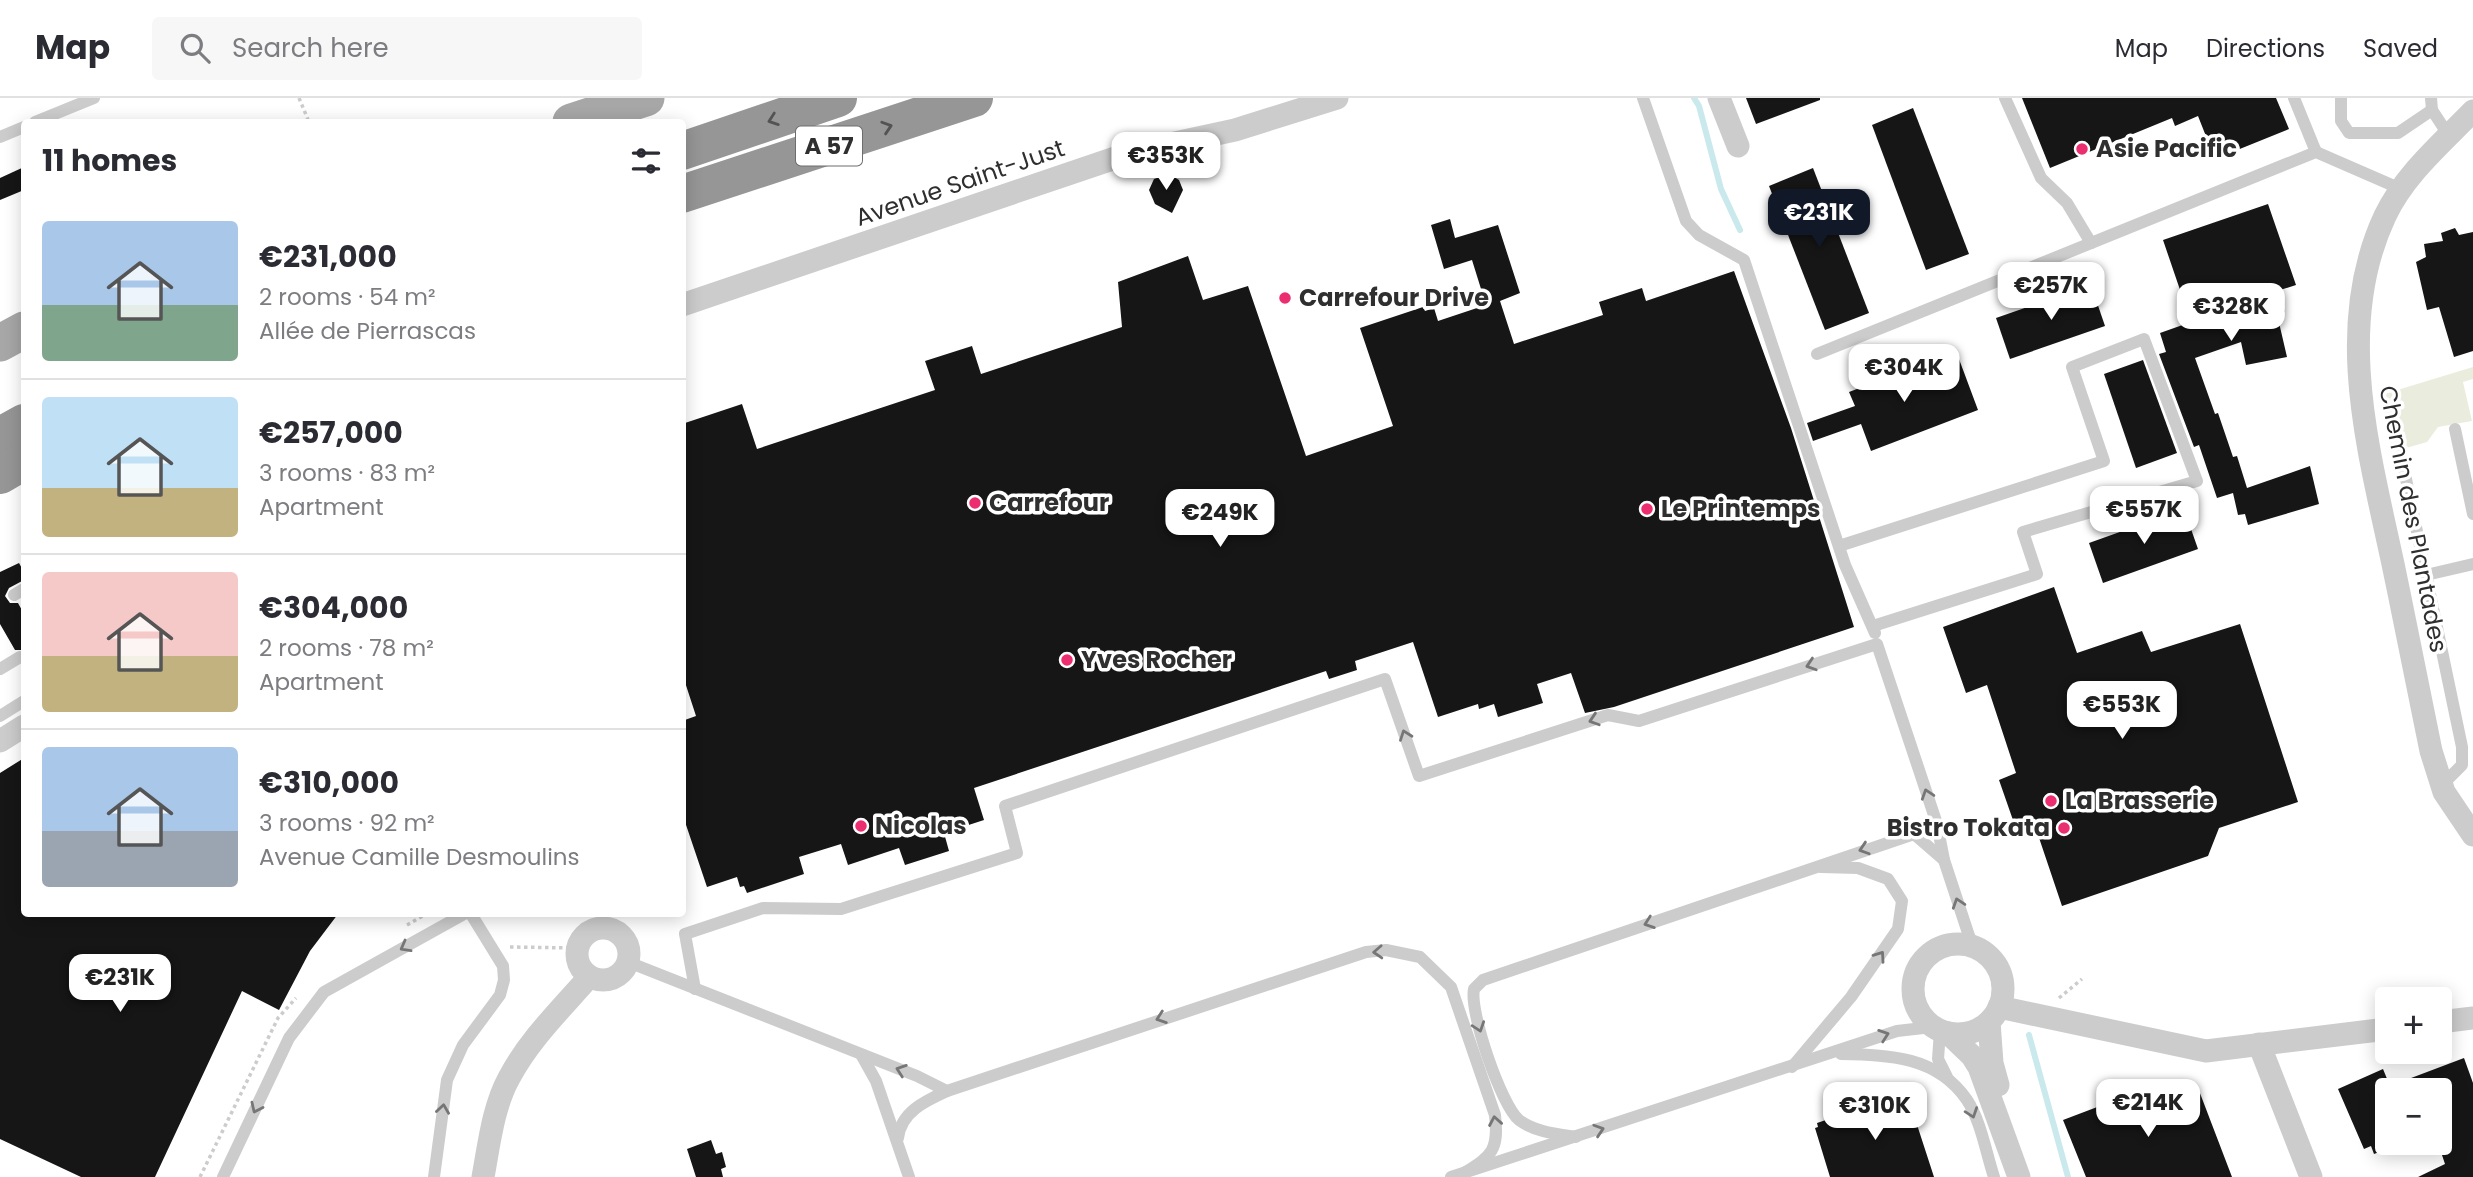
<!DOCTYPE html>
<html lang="en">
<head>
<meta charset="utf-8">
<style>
  :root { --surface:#fff; --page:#f7f7f7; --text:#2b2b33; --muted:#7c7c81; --line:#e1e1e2; --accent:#111827 }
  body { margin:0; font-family:Poppins,sans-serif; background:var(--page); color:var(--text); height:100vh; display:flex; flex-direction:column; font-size:26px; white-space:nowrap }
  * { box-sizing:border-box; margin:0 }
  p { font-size:23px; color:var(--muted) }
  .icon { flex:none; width:38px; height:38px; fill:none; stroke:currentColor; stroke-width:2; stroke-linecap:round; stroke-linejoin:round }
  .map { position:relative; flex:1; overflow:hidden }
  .side { position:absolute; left:21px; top:21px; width:665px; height:798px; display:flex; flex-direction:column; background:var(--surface); border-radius:7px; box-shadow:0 4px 18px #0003 }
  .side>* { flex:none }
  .controls { position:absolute; left:2375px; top:889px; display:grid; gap:14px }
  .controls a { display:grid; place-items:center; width:77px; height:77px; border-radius:7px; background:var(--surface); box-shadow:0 4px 18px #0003; font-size:35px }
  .price { position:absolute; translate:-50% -60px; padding:0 16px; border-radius:14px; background:#fff; color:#222; font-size:23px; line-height:46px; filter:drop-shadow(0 2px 4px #0008) }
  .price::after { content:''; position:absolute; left:50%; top:42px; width:21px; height:16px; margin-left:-10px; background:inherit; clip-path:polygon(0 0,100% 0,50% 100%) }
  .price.active { background:var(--accent); color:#fff }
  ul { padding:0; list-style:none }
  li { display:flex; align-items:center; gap:21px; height:175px; padding:0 21px }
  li+li { border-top:2px solid var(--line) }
  li span { display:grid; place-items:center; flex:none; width:196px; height:140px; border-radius:7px; color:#555 }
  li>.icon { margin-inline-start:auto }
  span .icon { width:84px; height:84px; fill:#fffc; stroke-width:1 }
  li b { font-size:30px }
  h2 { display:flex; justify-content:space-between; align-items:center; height:84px; padding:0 21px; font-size:30px }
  header { display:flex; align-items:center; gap:42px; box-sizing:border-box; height:98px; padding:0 35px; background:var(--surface); border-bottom:2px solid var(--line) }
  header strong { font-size:33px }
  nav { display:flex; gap:38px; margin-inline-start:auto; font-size:24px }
  .search { width:490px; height:63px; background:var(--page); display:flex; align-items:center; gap:18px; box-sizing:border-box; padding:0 24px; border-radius:7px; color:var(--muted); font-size:26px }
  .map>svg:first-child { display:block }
  .green { fill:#eaeddd }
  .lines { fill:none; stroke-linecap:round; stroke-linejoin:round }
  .stream { stroke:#c9e9ed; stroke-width:6 }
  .building { fill:#161616 }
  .path { stroke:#ccc; stroke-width:3.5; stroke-dasharray:3.5 3.5; stroke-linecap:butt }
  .service { stroke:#ccc; stroke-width:12 }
  .minor { stroke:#ccc; stroke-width:23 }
  .primary { stroke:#a7a7a7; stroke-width:37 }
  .motorway { stroke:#969696; stroke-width:38 }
  .oneway { stroke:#535353 }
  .oneway2 { stroke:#767676 }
  .poi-dot { fill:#ea2e70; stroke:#fff; stroke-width:2.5 }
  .labels { text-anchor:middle; stroke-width:7; stroke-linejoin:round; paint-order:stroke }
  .shield { fill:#fff; stroke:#6d6d6d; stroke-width:2 }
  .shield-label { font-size:23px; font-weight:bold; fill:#2f2f2f }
  .poi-label { font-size:24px; font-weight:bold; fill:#2f2f2f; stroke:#fff; text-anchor:start }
  .street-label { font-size:24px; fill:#2f2f2f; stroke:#fff }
</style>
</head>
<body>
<header>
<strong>Map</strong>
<div class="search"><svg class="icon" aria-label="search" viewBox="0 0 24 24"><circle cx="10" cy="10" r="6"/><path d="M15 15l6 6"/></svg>Search here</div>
<nav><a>Map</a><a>Directions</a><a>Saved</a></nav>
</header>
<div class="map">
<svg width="2473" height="1079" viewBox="0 0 2473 1079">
  <rect width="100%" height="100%" fill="#fff"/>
  <!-- green -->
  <polygon class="green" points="2473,269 2473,281 2463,284 2472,323 2438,329 2427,344 2392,354 2381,297"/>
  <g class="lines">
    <!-- stream -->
    <g class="stream">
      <polyline points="1694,0 1699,8 1721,91 1740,132"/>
      <polyline points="2029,937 2068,1079"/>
    </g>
  </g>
  <!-- building -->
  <g class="building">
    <polygon points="1746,0 1820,0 1820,2 1756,26"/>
    <polygon points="2022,0 2276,0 2289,31 2215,61 2198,18 2175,28 2172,20 2050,70"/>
    <polygon points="1913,10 1969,156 1926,172 1872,27"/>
    <polygon points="24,69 24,92 0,102 0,80"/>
    <polygon points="1813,70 1869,215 1825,232 1769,88"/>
    <polygon points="1169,76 1179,82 1183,92 1172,115 1155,106 1149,92 1154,81"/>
    <polygon points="2268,106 2296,187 2280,192 2285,214 2277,216 2287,259 2246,267 2241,244 2195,260 2215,316 2218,315 2233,359 2237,358 2247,390 2310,368 2319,406 2248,427 2245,416 2238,417 2233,395 2217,400 2199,347 2194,349 2159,256 2166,254 2160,235 2191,224 2163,142"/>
    <polygon points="1450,121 1455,140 1498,127 1520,195 1500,203 1514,246 1603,217 1599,204 1642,190 1646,203 1734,173 1791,330 1854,529 1614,609 1585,615 1571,575 1537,586 1543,605 1498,619 1494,606 1479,611 1478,606 1438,619 1413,544 1355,563 1357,572 1329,581 1326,573 974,690 984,722 944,735 949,753 905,767 899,750 848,767 841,746 799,759 804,776 747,795 744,788 740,789 737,779 707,789 682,715 682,623 696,618 682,575 682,326 742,306 757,351 935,292 925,263 972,248 981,276 1122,229 1118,184 1188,158 1203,202 1248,188 1306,358 1393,328 1360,230 1423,209 1425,213 1434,210 1438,223 1486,207 1472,162 1444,171 1431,127"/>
    <polygon points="2455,130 2459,137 2473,134 2473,253 2454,259 2439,209 2427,212 2416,164 2426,159 2424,146 2443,143 2441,135"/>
    <polygon points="2091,187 2105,228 2010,261 1996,220"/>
    <polygon points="1956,253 1978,312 1871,353 1861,326 1813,343 1807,325 1855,308 1849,294"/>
    <polygon points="2143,262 2177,355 2136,370 2104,276"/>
    <polygon points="2184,411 2198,451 2103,485 2089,445"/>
    <polygon points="19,465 24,474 24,482 9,490 5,498 10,505 18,505 24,516 24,552 15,552 0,526 0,474"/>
    <polygon points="2054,489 2077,555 2142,533 2151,554 2240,526 2298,704 2219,730 2208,758 2062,808 2032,719 2014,725 1999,682 2016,675 1987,587 1966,595 1943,529"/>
    <polygon points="24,660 24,816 338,816 310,853 279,912 242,893 155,1079 81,1079 0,1041 0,675"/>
    <polygon points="2464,960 2473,985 2473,1079 2418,1079 2445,1066 2440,1051 2440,992 2387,992 2387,1051 2374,1056 2371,1048 2364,1051 2338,991 2383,971 2390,988"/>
    <polygon points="2198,990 2232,1079 2086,1079 2063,1022 2142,992 2148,1010"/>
    <polygon points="1903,996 1904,1000 1908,999 1934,1079 1830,1079 1815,1030 1818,1029 1817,1025"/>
    <polygon points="711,1042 716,1056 722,1054 726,1069 721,1071 723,1079 696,1079 687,1051"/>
  </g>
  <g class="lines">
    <!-- path -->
    <g class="path">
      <polyline points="299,0 309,24"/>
      <polyline points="407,827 426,816"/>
      <polyline points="510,849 577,850"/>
      <polyline points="2059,900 2082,881"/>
      <polyline points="200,1079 278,920 296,900"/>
    </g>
    <!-- service -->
    <g class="service">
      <polyline points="1643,0 1686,123 1699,137 1744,162 1845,467 1875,535"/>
      <polyline points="2005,0 2041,80 2067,105 2091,145"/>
      <polyline points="2294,0 2316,54"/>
      <polyline points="2341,0 2341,23 2349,35 2398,35 2432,12"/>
      <polyline points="2431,0 2432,12 2449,38"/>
      <polyline points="35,24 94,0"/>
      <polyline points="0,39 24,29"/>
      <polyline points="1817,256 2316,54 2401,91"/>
      <polyline points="2455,331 2473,416"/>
      <polyline points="2401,357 2462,649 2462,667 2442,687"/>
      <polyline points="1839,448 2104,363 2072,269 2144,241 2197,383 2023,434 2037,476 1873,528"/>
      <polyline points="2426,477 2473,466"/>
      <polyline points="14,497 24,491"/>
      <polyline points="0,571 20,559"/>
      <polyline points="0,618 24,603"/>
      <path d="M 628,864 L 917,978 L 947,993 L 1366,854 L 1386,852 L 1420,859 L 1451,889 L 1495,1017 C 1499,1052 1492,1058 1464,1075"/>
      <polyline points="695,891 685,836 763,810 841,811 1017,755 1005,708 1385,581 1419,678 1608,617 1639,623 1877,546 1937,726 1944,762 1972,847"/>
      <polyline points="1940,933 1938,961 1947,979"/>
      <path d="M 1841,956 C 1889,957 1937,958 1967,1002 C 1981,1023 1986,1055 1994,1079"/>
      <polyline points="862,958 876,983 909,1079"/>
      <polyline points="1792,969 1851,899 1898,831 1902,803 1888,781 1858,770 1821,769"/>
      <path d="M 1576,1039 C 1557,1036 1535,1034 1519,1022 C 1501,1007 1469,913 1474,891 L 1483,882 L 1914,736 L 1944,762"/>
      <path d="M 898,1040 C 901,1014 925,1003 947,993"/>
      <polyline points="223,1079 289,940 324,894 464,816"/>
      <polyline points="434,1079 447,982 463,947 500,897 504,882 503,868 471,816"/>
      <polyline points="1451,1079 1897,933 1932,929"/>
    </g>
    <!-- minor -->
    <g class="minor">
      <polyline points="1719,0 1738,48"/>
      <path d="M 2473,13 C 2441,46 2405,76 2385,118 C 2333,229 2369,353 2393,466 C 2406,528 2418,590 2431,653 L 2444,694 L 2473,737"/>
      <polyline points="682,207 1133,54 1235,32 1337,0"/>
      <polyline points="0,643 24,628"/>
      <circle cx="603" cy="856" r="26"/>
      <circle cx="1958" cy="891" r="45"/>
      <polyline points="1999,909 2206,953 2387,931"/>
      <polyline points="1989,924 1992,965 1998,987"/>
      <polyline points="2440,924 2473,920"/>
      <polyline points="1948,935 1972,958 1979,969 2019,1079"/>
      <polyline points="2259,946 2311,1079"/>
      <path d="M 483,1079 C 489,1047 493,1009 509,980 C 529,942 561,911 589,879"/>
    </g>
    <!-- primary -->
    <g class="primary">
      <polyline points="571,24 646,0"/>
      <polyline points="0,245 24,232"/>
    </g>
    <!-- motorway -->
    <g class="motorway">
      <polyline points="682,53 838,0"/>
      <polyline points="682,96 974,0"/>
      <polyline points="0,338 24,325"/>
      <polyline points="0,377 24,363"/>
    </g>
  </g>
  <!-- one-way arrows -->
  <defs><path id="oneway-chevron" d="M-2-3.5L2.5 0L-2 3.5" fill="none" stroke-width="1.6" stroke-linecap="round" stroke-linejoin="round" transform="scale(1.75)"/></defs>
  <g class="oneway">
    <use href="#oneway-chevron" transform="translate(773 22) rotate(161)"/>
    <use href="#oneway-chevron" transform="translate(887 29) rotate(-18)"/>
  </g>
  <g class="oneway2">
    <use href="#oneway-chevron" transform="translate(1811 567) rotate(162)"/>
    <use href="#oneway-chevron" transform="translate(1594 622) rotate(162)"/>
    <use href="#oneway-chevron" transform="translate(1405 637) rotate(-110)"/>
    <use href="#oneway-chevron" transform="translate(1927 696) rotate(-108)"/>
    <use href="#oneway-chevron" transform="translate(1864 751) rotate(162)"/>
    <use href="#oneway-chevron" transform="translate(1958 805) rotate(-108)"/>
    <use href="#oneway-chevron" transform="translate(1649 825) rotate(161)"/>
    <use href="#oneway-chevron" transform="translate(405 849) rotate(151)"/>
    <use href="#oneway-chevron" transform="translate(1378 854) rotate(177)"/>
    <use href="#oneway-chevron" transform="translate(1880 858) rotate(-55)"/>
    <use href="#oneway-chevron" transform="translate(1161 920) rotate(161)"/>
    <use href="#oneway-chevron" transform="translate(1479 929) rotate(71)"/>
    <use href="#oneway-chevron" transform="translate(1884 937) rotate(-19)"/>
    <use href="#oneway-chevron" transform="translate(901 972) rotate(-161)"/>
    <use href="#oneway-chevron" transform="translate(256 1010) rotate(115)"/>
    <use href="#oneway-chevron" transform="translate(443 1011) rotate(-82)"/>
    <use href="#oneway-chevron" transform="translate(1972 1015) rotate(71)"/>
    <use href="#oneway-chevron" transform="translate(1495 1023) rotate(-100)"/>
    <use href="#oneway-chevron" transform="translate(1599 1032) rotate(-18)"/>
  </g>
  <!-- markers -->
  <g class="poi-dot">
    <circle cx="2082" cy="51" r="7"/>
    <circle cx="1285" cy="200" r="7"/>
    <circle cx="975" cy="405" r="7"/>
    <circle cx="1647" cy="411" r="7"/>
    <circle cx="1067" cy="562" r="7"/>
    <circle cx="2051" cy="703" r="7"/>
    <circle cx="861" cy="728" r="7"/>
    <circle cx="2064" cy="730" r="7"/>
  </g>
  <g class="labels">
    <!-- shield labels -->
    <rect class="shield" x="796" y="28.5" width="66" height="39" rx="5"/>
    <g class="shield-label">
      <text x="829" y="56">A 57</text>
    </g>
    <!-- poi labels -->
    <g class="poi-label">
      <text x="2096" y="59">Asie Pacific</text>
      <text x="1299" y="208">Carrefour Drive</text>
      <text x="989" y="413">Carrefour</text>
      <text x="1661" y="419">Le Printemps</text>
      <text x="1081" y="570">Yves Rocher</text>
      <text x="2065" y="711">La Brasserie</text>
      <text x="875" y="736">Nicolas</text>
      <text x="2050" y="738" text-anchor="end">Bistro Tokata</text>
    </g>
    <!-- street labels -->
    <g class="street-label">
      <text transform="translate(960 85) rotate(-19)" y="8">Avenue Saint-Just</text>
      <text transform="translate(2413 421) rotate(79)" y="8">Chemin des Plantades</text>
    </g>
  </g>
</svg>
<div class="controls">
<a>+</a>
<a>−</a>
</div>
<b class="price" style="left:1166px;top:94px">€353K</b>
<b class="price active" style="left:1819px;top:151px">€231K</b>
<b class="price" style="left:2051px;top:224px">€257K</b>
<b class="price" style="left:2231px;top:245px">€328K</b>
<b class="price" style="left:1904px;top:306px">€304K</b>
<b class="price" style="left:2144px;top:448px">€557K</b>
<b class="price" style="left:1220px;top:451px">€249K</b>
<b class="price" style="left:2122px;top:643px">€553K</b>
<b class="price" style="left:120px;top:916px">€231K</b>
<b class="price" style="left:2148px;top:1041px">€214K</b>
<b class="price" style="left:1875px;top:1044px">€310K</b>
<section class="side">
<h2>11 homes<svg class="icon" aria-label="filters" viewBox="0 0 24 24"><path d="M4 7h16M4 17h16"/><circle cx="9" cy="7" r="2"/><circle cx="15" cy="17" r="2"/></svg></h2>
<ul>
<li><span style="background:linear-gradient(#a9c7e8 60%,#7fa58c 0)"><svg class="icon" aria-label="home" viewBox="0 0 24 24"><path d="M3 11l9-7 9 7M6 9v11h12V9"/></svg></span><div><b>€231,000</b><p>2 rooms · 54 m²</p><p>Allée de Pierrascas</p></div></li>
<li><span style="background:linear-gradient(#bfe0f5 65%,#c2b280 0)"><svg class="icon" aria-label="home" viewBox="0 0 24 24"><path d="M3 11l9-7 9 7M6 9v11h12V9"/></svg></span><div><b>€257,000</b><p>3 rooms · 83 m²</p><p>Apartment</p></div></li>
<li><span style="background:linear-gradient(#f6c9c9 60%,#c2b280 0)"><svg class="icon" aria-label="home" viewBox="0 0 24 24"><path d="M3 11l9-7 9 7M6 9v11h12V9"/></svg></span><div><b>€304,000</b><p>2 rooms · 78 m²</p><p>Apartment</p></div></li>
<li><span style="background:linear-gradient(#a9c7e8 60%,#9aa5b1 0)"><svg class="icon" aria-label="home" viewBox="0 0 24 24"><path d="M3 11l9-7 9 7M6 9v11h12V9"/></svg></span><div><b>€310,000</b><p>3 rooms · 92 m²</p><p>Avenue Camille Desmoulins</p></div></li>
</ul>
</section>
</div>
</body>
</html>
